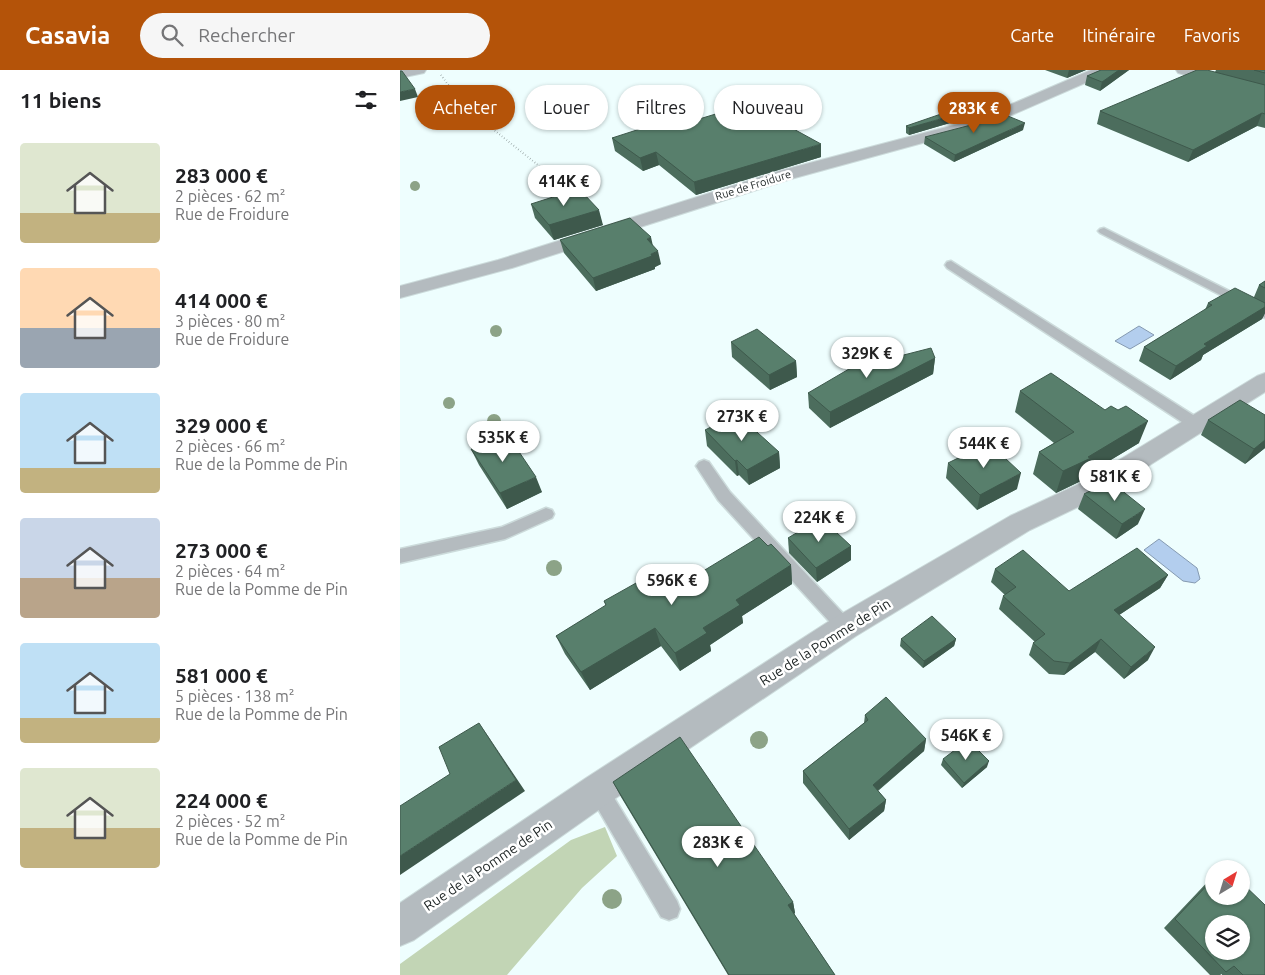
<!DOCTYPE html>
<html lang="fr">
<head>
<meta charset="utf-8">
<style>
  :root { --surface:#fff; --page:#f6f6f6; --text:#202124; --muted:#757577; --accent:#b45309 }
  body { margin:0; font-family:Ubuntu,sans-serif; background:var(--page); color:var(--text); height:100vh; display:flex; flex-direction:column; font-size:19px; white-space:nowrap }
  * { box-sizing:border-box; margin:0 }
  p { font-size:16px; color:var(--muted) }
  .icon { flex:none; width:28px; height:28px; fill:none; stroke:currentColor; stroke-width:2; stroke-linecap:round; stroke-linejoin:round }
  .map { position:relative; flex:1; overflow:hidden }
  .panel { display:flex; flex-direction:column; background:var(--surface); width:400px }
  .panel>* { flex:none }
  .guide { position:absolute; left:15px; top:15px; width:475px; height:45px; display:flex; gap:10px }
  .needle { width:32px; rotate:38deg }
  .tools { position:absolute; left:805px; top:790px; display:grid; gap:10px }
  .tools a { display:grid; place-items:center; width:45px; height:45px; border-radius:50%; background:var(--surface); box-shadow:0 1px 4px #0004; font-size:25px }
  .price { position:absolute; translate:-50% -42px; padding:0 11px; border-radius:18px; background:#fff; color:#222; font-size:16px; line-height:32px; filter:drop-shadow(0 1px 2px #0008) }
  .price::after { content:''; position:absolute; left:50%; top:30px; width:15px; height:11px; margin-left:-8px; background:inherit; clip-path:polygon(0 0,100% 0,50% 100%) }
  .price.current { background:var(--accent); color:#fff }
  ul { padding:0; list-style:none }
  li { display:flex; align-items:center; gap:15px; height:125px; padding:0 20px }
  li span { display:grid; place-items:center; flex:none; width:140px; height:100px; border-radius:5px; color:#555 }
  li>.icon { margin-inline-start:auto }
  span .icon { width:60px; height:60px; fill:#fffc; stroke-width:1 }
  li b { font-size:21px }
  h2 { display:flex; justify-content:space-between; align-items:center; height:60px; padding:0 20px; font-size:21px }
  .chip { padding:0 18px; border-radius:22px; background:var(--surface); box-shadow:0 1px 4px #0004; font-size:18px; line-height:45px }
  .chip.current { background:var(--accent); color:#fff }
  header { display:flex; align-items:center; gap:30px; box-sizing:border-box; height:70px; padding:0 25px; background:var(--accent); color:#fff }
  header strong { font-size:24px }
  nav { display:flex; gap:28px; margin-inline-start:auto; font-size:18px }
  .search { width:350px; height:45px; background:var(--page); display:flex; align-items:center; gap:12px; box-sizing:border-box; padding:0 18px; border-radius:28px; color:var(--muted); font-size:19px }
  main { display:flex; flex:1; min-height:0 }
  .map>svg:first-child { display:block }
  .green { fill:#c2d5b5 }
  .water { fill:#b3ceee; stroke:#859ab1 }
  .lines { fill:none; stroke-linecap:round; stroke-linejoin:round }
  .service-casing { stroke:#ccdbdb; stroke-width:3 }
  .minor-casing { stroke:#ccdbdb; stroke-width:2 }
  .path { stroke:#828e8e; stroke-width:2; stroke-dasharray:0.5 2.5; stroke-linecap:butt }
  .service { fill:#b4bbbf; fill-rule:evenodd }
  .minor { fill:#b4bbbf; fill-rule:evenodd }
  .tree { fill:#8ca387 }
  .wall { fill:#4c6d5d }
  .shaded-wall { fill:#3e594c }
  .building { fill:#587f6c; stroke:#3e594c; fill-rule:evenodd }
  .labels { text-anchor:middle; stroke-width:5; stroke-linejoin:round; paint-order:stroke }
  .far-street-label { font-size:11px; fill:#1b2222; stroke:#fff }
  .street-label { font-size:14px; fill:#1b2222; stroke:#fff }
</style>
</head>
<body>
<header>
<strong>Casavia</strong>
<div class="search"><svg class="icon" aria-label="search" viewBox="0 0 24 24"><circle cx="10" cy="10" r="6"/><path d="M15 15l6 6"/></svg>Rechercher</div>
<nav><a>Carte</a><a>Itinéraire</a><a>Favoris</a></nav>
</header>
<main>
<section class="panel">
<h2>11 biens<svg class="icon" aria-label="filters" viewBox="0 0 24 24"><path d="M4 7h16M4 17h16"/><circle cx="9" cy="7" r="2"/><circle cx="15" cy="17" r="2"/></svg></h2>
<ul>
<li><span style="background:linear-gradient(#dfe7d0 70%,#c2b280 0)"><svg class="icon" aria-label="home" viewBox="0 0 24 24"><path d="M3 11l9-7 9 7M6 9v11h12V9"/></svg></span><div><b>283 000 €</b><p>2 pièces · 62 m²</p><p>Rue de Froidure</p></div></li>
<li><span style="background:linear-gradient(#ffd9b3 60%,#9aa5b1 0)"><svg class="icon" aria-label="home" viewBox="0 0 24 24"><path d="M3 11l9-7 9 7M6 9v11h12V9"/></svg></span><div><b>414 000 €</b><p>3 pièces · 80 m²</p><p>Rue de Froidure</p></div></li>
<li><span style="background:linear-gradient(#bfe0f5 75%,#c2b280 0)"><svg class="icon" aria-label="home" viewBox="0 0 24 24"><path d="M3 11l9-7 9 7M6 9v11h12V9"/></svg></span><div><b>329 000 €</b><p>2 pièces · 66 m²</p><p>Rue de la Pomme de Pin</p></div></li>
<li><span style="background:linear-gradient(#c9d6e8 60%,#b9a48a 0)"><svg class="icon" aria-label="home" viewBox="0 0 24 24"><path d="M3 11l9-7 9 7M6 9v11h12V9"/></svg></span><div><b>273 000 €</b><p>2 pièces · 64 m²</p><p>Rue de la Pomme de Pin</p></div></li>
<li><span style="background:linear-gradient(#bfe0f5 75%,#c2b280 0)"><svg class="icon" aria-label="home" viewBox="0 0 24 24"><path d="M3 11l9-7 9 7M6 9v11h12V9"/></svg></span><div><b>581 000 €</b><p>5 pièces · 138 m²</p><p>Rue de la Pomme de Pin</p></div></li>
<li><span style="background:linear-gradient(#dfe7d0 60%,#c2b280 0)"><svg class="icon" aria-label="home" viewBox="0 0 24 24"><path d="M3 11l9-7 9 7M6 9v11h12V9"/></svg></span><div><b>224 000 €</b><p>2 pièces · 52 m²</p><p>Rue de la Pomme de Pin</p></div></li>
</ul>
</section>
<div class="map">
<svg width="865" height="905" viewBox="0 0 865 905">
  <rect width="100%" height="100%" fill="#eefefe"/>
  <!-- green -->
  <polygon class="green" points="205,757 217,786 182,818 107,905 0,905 0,894 171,770"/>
  <!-- water -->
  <g class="water">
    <polygon points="739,256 754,265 730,279 715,271"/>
    <polygon points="759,469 797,498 800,509 795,513 783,511 744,480"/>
  </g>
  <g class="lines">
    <defs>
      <g id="service">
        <polygon points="704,158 865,239 865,248 700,163 698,161 700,159"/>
        <polygon points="551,191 801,350 803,354 801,358 791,358 547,198 545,195 547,192"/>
        <polygon points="304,390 309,392 330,422 451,552 454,557 451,562 445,565 439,562 318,430 296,396 299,392"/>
        <polygon points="146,438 152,440 154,444 152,448 105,469 0,493 0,479 102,457"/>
        <polygon points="198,710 205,713 277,831 280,839 277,847 269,850 261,847 191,727 188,720 191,713"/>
      </g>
      <g id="minor">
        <polygon points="0,0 26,0 24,3 0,8"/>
        <polygon points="691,0 710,0 708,3 605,48 570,60 391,109 112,198 0,228 0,216 98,190 379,101 558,54 593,42"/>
        <polygon points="776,0 799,0 865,18 865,27 778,3"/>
        <polygon points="865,303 865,322 701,426 630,460 456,566 210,732 14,870 0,876 0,833 186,708 434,548 610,446 683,412 857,306"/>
      </g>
    </defs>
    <!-- service casing -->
    <use href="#service" class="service-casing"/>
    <!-- minor casing -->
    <use href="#minor" class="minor-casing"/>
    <!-- path -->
    <polyline class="path" points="41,5 64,36 173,123"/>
    <!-- service -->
    <use href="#service" class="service"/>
    <!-- minor -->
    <use href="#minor" class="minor"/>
  </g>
  <!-- trees -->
  <g class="tree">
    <circle cx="15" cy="116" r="5"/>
    <circle cx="96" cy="261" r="6"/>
    <circle cx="49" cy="333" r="6"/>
    <circle cx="94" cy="351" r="7"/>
    <circle cx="154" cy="498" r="8"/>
    <circle cx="359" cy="670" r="9"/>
    <circle cx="212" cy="829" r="10"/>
  </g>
  <!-- wall -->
  <g class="wall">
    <polygon points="645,0 686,0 667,8"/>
    <polygon points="701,0 729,0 700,21 685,15 687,6"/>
    <polygon points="816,0 865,0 865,58 857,56 788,92 697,54 700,41 815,2"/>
    <polygon points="584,43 509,65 506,63 506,56"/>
    <polygon points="286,53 353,59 421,87 296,125 259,95 243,101 215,81 212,68"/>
    <polygon points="623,60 554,92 524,74 525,67"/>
    <polygon points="180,124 203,155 154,170 135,148 131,134"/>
    <polygon points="160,170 261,194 255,197 255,199 196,221 164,183"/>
    <polygon points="865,211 865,243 862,249 803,285 801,290 770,310 739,291 744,277 805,240 808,233 854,227 859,215"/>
    <polygon points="331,272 396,291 397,307 370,320 332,287"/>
    <polygon points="535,288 533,304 430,358 409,338 408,323"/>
    <polygon points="620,321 739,373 684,406 683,410 656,423 633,404 639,382 654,373 615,342"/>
    <polygon points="865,345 865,378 845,394 801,365 808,350"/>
    <polygon points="305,360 379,382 380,398 349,415 339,405 337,406 307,376"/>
    <polygon points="71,379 142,422 107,439 79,395"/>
    <polygon points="548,393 617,419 577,440 546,408"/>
    <polygon points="684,424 738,454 716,469 678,439"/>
    <polygon points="388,468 451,476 451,490 417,512 389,483"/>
    <polygon points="368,476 391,495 392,514 342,546 343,553 310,575 311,581 280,601 261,576 190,620 165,584 156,566 206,536 204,531 259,524 272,520"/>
    <polygon points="595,499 669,521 768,505 760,518 719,545 748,590 724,609 695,582 664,605 649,604 629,585 633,573 635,572 599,539 603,526 605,525 591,512"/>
    <polygon points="501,569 556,569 554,576 523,598 500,576"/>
    <polygon points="465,645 526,669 524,681 478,721 486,730 484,741 449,770 403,713 403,701 464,653"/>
    <polygon points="543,689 587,697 562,718 541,695"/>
    <polygon points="213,712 393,832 395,843 394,844 435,905 328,905 221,727"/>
    <polygon points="814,805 814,826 865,905 822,905 822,904 820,905 810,905 764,858"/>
  </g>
  <!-- shaded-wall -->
  <g class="shaded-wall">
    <polygon points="669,0 686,0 667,8"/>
    <polygon points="719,0 729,0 700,21 702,12"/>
    <polygon points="15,19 18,27 0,31 0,22"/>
    <polygon points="585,36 584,43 509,65 509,58"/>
    <polygon points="862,43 857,56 788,92 793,80"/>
    <polygon points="625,53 623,60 554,92 555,85"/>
    <polygon points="421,74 421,87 296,125 294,112"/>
    <polygon points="256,82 259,95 243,101 240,88"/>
    <polygon points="199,140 203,155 154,170 149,155"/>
    <polygon points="251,167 254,181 247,169"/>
    <polygon points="258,181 261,194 255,197 255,199 196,221 193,208"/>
    <polygon points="865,237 865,243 862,249 803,285 801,290 770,310 776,296 804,274"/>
    <polygon points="535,288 533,304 430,358 430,342"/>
    <polygon points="396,291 397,307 370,320 369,305"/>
    <polygon points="748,351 739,373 684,406 683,410 656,423 663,401"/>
    <polygon points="865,370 865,378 845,394 854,379"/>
    <polygon points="379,382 380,398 349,415 347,400"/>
    <polygon points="337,390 339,405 337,406 335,391"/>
    <polygon points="621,403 617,419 577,440 580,425"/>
    <polygon points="136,407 142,422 107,439 100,423"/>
    <polygon points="745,439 738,454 716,469 722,454"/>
    <polygon points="451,476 451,490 417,512 416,498"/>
    <polygon points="391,495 392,514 342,546 343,553 310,575 311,581 280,601 275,583 336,530"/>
    <polygon points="768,505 760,518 707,553 714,540"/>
    <polygon points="255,558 261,576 190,620 181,602"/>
    <polygon points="556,569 554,576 523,598 524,591"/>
    <polygon points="701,569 695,582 664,605 670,593"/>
    <polygon points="755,577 748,590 724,609 731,597"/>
    <polygon points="79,653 88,666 125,721 0,805 0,786 116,710"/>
    <polygon points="526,669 524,681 471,726 473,715"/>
    <polygon points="589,691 587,697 562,718 564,713"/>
    <polygon points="486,730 484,741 449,770 449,759"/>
    <polygon points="393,832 395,843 390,847 388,835"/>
  </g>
  <!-- building -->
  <g class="building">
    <polygon points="701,0 719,0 702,12 687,6"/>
    <polygon points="797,0 807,0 865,15 865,44 862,43 793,80 700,41"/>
    <polygon points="854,0 865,0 865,3"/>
    <polygon points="0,1 2,1 15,19 0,22"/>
    <polygon points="576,32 585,36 509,58 506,56"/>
    <polygon points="319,43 322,45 328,43 353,59 379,51 421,74 294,112 256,82 240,88 212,68 277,47 286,53"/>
    <polygon points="603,44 625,53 555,85 525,67 571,55"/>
    <polygon points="175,120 180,124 183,123 199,140 149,155 131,134"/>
    <polygon points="230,148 251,167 247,169 258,181 251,184 252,186 193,208 160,170"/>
    <polygon points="865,211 865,218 859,215"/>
    <polygon points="835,218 865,233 865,237 804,274 807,276 776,296 744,277 812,235 808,233"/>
    <polygon points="357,259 396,291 369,305 331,272"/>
    <polygon points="531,278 535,288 430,342 408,323 449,299"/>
    <polygon points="651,303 705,340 711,336 718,340 726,336 748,351 688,387 691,388 663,401 639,382 674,362 620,321"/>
    <polygon points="840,330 865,345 865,370 854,379 808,350"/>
    <polygon points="337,344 379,382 347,400 337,390 335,391 305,360"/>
    <polygon points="107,364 136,407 100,423 71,379"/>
    <polygon points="589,373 621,403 580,425 548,393"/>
    <polygon points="710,411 745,439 722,454 684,424"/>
    <polygon points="421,448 451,476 416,498 388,468"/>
    <polygon points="359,467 368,476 371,474 391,495 336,530 340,535 303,558 307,563 275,583 255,558 181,602 156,566 206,535 204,531 245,508 259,524 270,517 272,520"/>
    <polygon points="737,478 768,505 714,540 755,577 731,597 701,569 670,593 654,591 633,573 645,564 603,526 616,517 595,499 623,480 669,521"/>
    <polygon points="532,546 556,569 524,591 501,569"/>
    <polygon points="486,627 526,669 473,715 486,730 449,759 403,701 468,650 465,645"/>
    <polygon points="79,653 116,710 0,786 0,736 50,704 39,677"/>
    <polygon points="280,667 393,832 388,835 435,905 329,905 213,712"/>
    <polygon points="568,670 589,691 564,713 543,689"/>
    <polygon points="825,796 828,799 822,799"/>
    <path d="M 814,808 L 814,826 L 841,826 L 841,812 L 865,835 L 865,905 L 843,905 L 834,896 L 826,902 L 775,849 ZM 814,854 L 841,854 L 841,881 L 814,881 Z"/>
  </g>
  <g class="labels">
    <!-- far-street labels -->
    <g class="far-street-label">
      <text transform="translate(353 115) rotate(-17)" y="4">Rue de Froidure</text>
    </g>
    <!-- street labels -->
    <g class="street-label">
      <text transform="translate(425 572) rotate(-32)" y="5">Rue de la Pomme de Pin</text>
      <text transform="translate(88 795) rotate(-34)" y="5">Rue de la Pomme de Pin</text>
    </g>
  </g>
</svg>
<div class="tools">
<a><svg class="needle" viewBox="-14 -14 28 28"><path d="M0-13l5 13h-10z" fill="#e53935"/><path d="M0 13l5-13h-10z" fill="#757577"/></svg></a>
<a><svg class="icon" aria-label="layers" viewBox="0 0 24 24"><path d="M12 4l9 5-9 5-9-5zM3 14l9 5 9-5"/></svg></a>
</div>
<b class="price current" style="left:574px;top:64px">283K €</b>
<b class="price" style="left:164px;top:137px">414K €</b>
<b class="price" style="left:467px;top:309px">329K €</b>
<b class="price" style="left:342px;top:372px">273K €</b>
<b class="price" style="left:103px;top:393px">535K €</b>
<b class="price" style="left:584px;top:399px">544K €</b>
<b class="price" style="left:715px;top:432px">581K €</b>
<b class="price" style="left:419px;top:473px">224K €</b>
<b class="price" style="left:272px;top:536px">596K €</b>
<b class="price" style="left:566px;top:691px">546K €</b>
<b class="price" style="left:318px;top:798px">283K €</b>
<div class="guide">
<a class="chip current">Acheter</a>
<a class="chip">Louer</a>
<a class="chip">Filtres</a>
<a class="chip">Nouveau</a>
</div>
</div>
</main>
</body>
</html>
